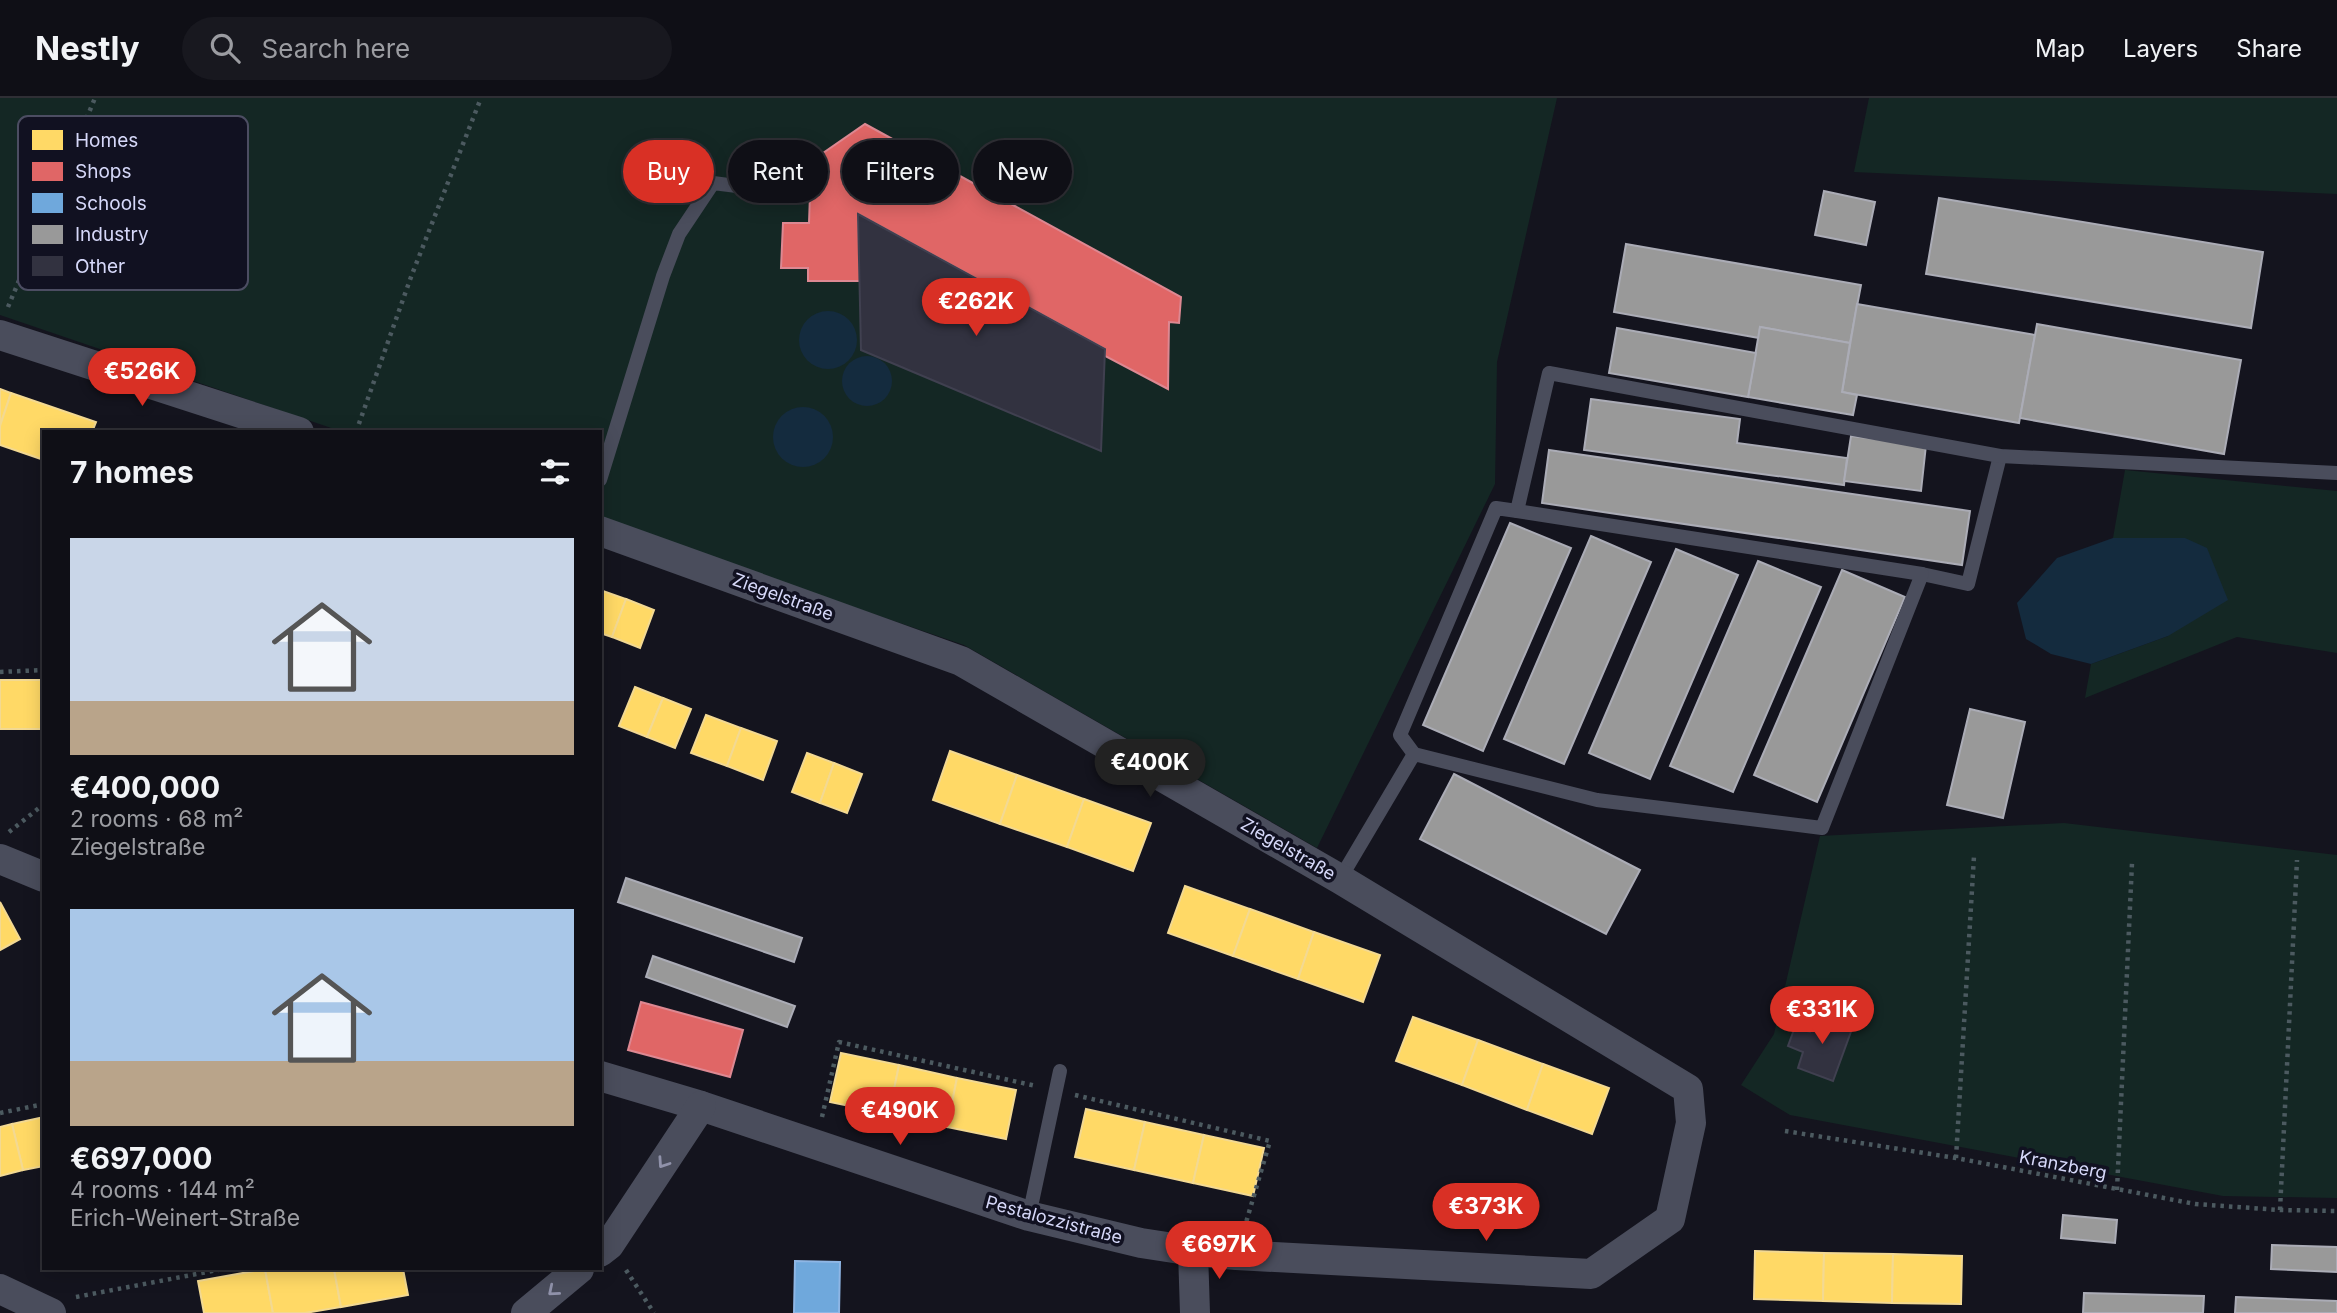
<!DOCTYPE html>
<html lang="en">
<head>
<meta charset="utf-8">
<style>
  :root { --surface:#0f0f16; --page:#18181f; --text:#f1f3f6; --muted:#9b9ca1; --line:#2f2f35; --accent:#d93025 }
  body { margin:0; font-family:Inter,sans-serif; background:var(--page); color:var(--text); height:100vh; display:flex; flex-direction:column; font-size:26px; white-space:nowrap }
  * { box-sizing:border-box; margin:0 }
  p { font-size:23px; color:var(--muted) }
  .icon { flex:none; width:38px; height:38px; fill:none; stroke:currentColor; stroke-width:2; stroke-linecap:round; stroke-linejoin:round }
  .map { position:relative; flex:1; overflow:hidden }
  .side { position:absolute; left:42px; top:332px; width:560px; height:840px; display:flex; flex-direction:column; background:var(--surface); border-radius:0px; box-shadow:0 4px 18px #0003,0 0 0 2px var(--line) }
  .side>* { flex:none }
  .guide { position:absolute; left:623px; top:42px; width:665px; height:63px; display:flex; gap:14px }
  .price { position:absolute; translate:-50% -60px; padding:0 16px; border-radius:24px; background:var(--accent); color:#fff; font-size:23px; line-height:46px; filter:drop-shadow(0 2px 4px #0008) }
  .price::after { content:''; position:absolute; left:50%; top:42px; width:21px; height:16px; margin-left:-10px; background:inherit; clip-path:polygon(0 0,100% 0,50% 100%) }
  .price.selected { background:#222; color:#fff }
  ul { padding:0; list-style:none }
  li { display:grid; align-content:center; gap:14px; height:371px; padding:0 28px }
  li span { display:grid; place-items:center; height:217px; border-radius:0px; color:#555 }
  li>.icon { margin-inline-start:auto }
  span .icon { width:126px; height:126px; fill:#fffc; stroke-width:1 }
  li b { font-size:30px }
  h2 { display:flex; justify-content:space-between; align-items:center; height:84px; padding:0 28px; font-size:30px }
  .tag { padding:0 24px; border-radius:32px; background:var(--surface); box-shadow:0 4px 18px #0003,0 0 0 2px var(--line); font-size:24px; line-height:63px }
  .tag.selected { background:var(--accent); color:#fff }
  header { display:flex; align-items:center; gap:42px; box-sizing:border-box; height:98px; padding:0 35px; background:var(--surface); border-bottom:2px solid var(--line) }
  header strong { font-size:33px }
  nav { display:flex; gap:38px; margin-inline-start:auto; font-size:24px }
  .search { width:490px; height:63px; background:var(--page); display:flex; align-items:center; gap:18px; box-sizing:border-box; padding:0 24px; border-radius:38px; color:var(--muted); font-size:26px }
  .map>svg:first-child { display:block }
  .green { fill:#142724 }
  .water { fill:#142b3e }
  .homes { fill:#ffd966; stroke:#f3d992; stroke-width:2 }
  .shops { fill:#e06666; stroke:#dd8892; stroke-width:2 }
  .schools { fill:#6fa8dc; stroke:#8eb6e5; stroke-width:2 }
  .industry { fill:#999; stroke:#abacb6; stroke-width:2 }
  .building { fill:#323240; stroke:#404050; stroke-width:2 }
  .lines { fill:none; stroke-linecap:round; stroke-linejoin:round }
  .path { stroke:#4c5a60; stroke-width:4.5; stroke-dasharray:3.5 5; stroke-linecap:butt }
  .service { stroke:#4a4d5c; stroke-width:14 }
  .minor { stroke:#4a4d5c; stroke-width:30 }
  .oneway { stroke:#9092aa }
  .labels { text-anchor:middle; stroke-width:7; stroke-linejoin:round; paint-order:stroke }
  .street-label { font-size:18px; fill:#d6d8f9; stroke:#111121 }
  .key { fill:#111121; stroke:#4c4d62; stroke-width:2 }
  .key-label { font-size:19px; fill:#d6d8f9 }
</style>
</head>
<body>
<header>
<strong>Nestly</strong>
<div class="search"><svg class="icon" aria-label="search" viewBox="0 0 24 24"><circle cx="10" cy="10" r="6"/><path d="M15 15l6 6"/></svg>Search here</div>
<nav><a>Map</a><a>Layers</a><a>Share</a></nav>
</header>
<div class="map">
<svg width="2337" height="1215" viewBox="0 0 2337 1215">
  <rect width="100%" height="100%" fill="#14141e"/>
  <!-- green -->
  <g class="green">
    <polygon points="0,0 1557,0 1497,264 1495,386 1317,750 964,547 600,422 600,334 343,334 0,217"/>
    <polygon points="1869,0 2337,0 2337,96 1854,74"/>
    <polygon points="2125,372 2337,393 2337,555 2237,539 2085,600 2091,566 2168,538 2185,440 2113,440"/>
    <polygon points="2064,725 2337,757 2337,1100 2223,1098 1790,1017 1741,987 1774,936 1820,738"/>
  </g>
  <!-- water -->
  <g class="water">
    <circle cx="828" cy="242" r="29"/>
    <circle cx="867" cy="283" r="25"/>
    <circle cx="803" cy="339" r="30"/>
    <polygon points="2113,440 2185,440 2207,450 2228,502 2168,538 2091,566 2051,556 2026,541 2017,505 2057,460"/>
  </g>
  <!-- homes -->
  <g class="homes">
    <polygon points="0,291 11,295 0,328"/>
    <polygon points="11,295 96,324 92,334 44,334 44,362 0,347 0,328"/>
    <polygon points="600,492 626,501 612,539 600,535"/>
    <polygon points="626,501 654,512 640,550 612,539"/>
    <rect x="0" y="582" width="44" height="49"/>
    <polygon points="635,589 663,600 647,639 619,628"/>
    <polygon points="663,600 691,611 675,650 647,639"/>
    <polygon points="706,617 741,630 727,668 691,655"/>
    <polygon points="741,630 777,643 763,682 727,668"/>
    <polygon points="950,653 1017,677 1000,726 933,702"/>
    <polygon points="807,655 834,665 820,705 792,694"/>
    <polygon points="834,665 862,676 847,715 820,705"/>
    <polygon points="1017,677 1084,701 1067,749 1000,726"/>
    <polygon points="1084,701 1151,725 1133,773 1067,749"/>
    <polygon points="1185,788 1250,811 1233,858 1168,835"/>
    <polygon points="0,804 20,841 0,852"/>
    <polygon points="1250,811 1314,834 1298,881 1233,858"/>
    <polygon points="1314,834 1380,857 1363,904 1298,881"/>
    <polygon points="1413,919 1478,942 1462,987 1396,963"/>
    <polygon points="1478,942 1543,966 1527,1012 1462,987"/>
    <polygon points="841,955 899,967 889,1016 830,1004"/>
    <polygon points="1543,966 1609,990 1592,1036 1527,1012"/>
    <polygon points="899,967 957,980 947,1029 889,1016"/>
    <polygon points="957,980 1016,992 1006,1041 947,1029"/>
    <polygon points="1086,1011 1145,1024 1134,1072 1075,1059"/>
    <polygon points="44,1019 44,1068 23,1072 12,1026"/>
    <polygon points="1145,1024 1204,1037 1193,1085 1134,1072"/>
    <polygon points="12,1026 23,1072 0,1078 0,1029"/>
    <polygon points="1204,1037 1264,1050 1253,1098 1193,1085"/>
    <polygon points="1755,1153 1824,1155 1823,1203 1754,1201"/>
    <polygon points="1824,1155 1893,1156 1892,1205 1823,1203"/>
    <polygon points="1893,1156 1962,1158 1961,1206 1892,1205"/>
    <polygon points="265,1171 273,1215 204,1215 198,1183"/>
    <polygon points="265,1171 334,1171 341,1209 305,1215 273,1215"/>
    <polygon points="334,1171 403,1171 408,1197 341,1209"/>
  </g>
  <!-- shops -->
  <g class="shops">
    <polygon points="865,26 1181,199 1179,225 1169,224 1168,291 1105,258 1105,251 858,116 860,183 808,183 808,170 781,170 783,125 809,125 810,96 787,80"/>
    <polygon points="641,904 743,932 730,979 628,952"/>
  </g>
  <!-- schools -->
  <polygon class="schools" points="795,1163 840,1164 839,1215 794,1215"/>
  <!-- industry -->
  <g class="industry">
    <polygon points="1824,93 1875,104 1866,147 1815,137"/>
    <polygon points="1939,100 2263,154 2251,230 1926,176"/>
    <polygon points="1626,146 1861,187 1850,245 1760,229 1759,240 1614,214"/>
    <polygon points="1857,206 2035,237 2019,325 1842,294"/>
    <polygon points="2037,226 2241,262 2224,356 2020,320"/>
    <polygon points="1760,229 1850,245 1842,294 1857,297 1853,317 1748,299"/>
    <polygon points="1617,230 1756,255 1748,299 1609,275"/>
    <polygon points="1591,301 1740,321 1737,345 1847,360 1844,387 1584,352"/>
    <polygon points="1851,338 1926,347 1921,393 1844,383"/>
    <polygon points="1549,352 1970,413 1962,467 1542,405"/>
    <polygon points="1510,425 1571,450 1483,653 1423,627"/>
    <polygon points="1591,438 1651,464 1564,666 1504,641"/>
    <polygon points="1676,451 1738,477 1650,681 1589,655"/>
    <polygon points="1758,463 1821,489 1733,694 1670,668"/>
    <polygon points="1842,472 1905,499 1817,704 1754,677"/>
    <polygon points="1970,611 2025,624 2003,720 1947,707"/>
    <polygon points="1454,676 1640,772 1606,836 1420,741"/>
    <polygon points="626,780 802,840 794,864 618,804"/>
    <polygon points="653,858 795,908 787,929 646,879"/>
    <polygon points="2063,1117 2117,1122 2115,1145 2061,1140"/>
    <polygon points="2272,1147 2337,1149 2337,1174 2271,1171"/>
    <polygon points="2084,1195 2204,1198 2203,1215 2083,1215"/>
    <polygon points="2236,1199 2337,1203 2337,1215 2235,1215"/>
  </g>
  <!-- building -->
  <g class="building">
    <polygon points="858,116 1105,251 1101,353 861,252"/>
    <polygon points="1817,916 1853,928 1833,983 1798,970 1803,954 1788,948 1795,929 1810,934"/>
  </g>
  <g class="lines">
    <!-- path -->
    <g class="path">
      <polyline points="8,209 95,0"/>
      <polyline points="356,334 411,179 481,0"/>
      <polyline points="0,574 44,572"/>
      <polyline points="9,734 44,706"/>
      <polyline points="1075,997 1270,1043 1245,1128"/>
      <polyline points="0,1015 44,1006"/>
      <polyline points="822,1019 839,944 1036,988"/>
      <polyline points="1785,1033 1956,1060 2195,1106 2280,1112 2337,1113"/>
      <polyline points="1956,1060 1974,758"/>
      <polyline points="2117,1092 2132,765"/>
      <polyline points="2280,1112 2297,762"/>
      <polyline points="626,1172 654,1215"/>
      <polyline points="76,1199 223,1171"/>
    </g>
    <!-- service -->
    <g class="service">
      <polyline points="600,382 663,178 679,136 713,85 791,95"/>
      <polyline points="1922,476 1968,486 2000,358"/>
      <polyline points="1414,656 1400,637 1496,410 1517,413"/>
      <polyline points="1340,781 1414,656 1597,702 1822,730 1922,476 1517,413 1549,275 2000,358 2337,375"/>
      <polyline points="1029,1118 1060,973"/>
    </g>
    <!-- minor -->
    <g class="minor">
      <polyline points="0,237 299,334"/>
      <polyline points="600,433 961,563 1340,781 1688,991 1691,1025 1670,1121 1591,1176 1236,1157 1193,1153 1141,1145 1029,1118 701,1008 600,978"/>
      <polyline points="0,761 44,779"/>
      <polyline points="1193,1153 1195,1215"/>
      <polyline points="600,1154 609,1147 701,1008"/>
      <polyline points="0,1191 51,1215"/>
      <polyline points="526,1215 579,1171"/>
    </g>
  </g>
  <!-- one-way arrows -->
  <defs><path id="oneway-chevron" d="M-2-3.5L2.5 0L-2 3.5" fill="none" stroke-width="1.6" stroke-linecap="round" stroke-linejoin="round" transform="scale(1.75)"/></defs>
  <g class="oneway">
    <use href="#oneway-chevron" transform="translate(663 1065) rotate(124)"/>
    <use href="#oneway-chevron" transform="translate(553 1193) rotate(140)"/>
  </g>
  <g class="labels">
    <!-- street labels -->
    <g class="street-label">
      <text transform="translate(783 499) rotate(20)" y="6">Ziegelstraße</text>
      <text transform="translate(1288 751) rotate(30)" y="6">Ziegelstraße</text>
      <text transform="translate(2063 1067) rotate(11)" y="6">Kranzberg</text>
      <text transform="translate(1054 1122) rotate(15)" y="6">Pestalozzistraße</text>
    </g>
  </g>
  <!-- legend -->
  <rect x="18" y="18" width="230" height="174" rx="10" class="key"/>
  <rect x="32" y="32" width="31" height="20" fill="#ffd966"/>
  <rect x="32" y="64" width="31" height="19" fill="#e06666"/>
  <rect x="32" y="95" width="31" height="20" fill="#6fa8dc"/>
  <rect x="32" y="127" width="31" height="19" fill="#999"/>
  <rect x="32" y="158" width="31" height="20" fill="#323240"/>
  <g class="key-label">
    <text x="75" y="49">Homes</text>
    <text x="75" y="80">Shops</text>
    <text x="75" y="112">Schools</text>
    <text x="75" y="143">Industry</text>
    <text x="75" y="175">Other</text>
  </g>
</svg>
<b class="price" style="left:976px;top:240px">€262K</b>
<b class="price" style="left:142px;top:310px">€526K</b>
<b class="price selected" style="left:1150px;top:701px">€400K</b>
<b class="price" style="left:1822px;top:948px">€331K</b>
<b class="price" style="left:900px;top:1049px">€490K</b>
<b class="price" style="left:1486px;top:1145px">€373K</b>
<b class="price" style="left:1219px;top:1183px">€697K</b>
<div class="guide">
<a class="tag selected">Buy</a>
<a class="tag">Rent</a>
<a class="tag">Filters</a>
<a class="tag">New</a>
</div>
<section class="side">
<h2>7 homes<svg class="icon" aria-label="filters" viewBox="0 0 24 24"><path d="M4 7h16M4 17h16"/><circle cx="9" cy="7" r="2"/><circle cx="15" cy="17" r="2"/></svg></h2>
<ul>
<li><span style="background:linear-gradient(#c9d6e8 75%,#b9a48a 0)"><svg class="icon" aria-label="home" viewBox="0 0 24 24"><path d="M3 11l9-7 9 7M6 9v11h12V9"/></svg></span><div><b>€400,000</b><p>2 rooms · 68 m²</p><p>Ziegelstraße</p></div></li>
<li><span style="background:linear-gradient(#a9c7e8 70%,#b9a48a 0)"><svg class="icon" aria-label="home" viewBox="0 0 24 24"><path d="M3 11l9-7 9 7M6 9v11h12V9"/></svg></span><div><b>€697,000</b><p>4 rooms · 144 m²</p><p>Erich-Weinert-Straße</p></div></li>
</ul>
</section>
</div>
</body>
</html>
